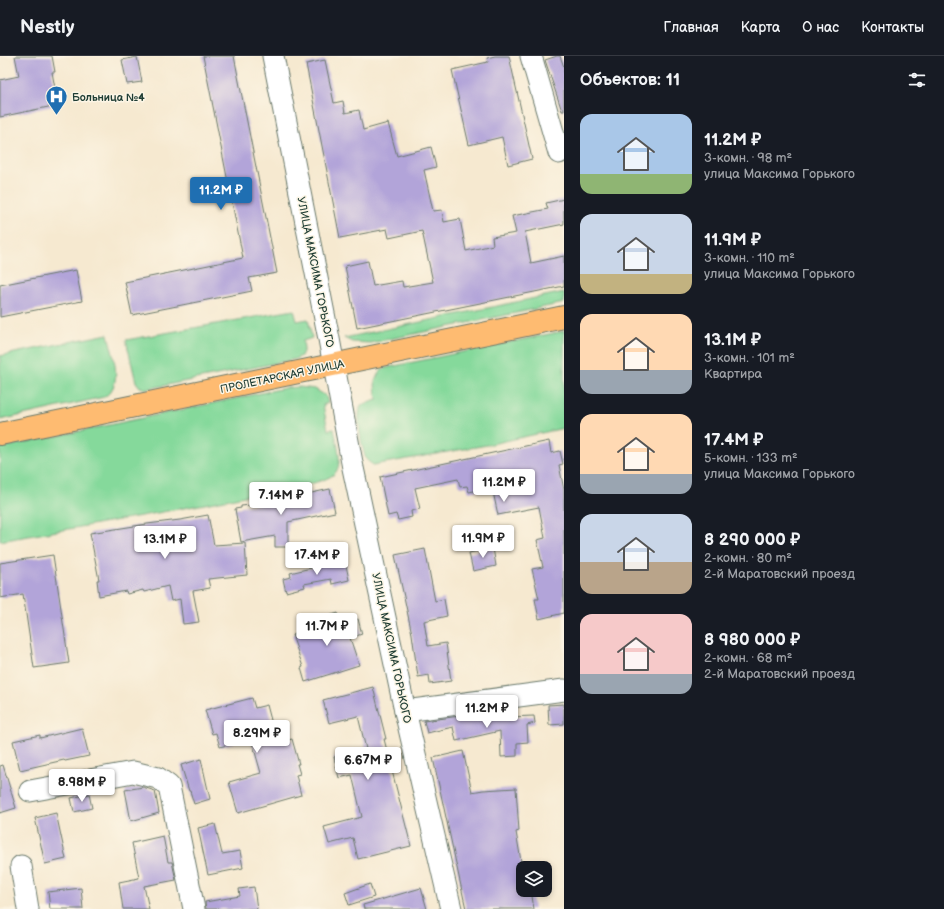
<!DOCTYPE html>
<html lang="ru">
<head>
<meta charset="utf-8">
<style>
  :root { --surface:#171b24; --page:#242831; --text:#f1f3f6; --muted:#9ea1a6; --line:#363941; --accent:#1f6fb2 }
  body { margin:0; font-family:"Balsamiq Sans",sans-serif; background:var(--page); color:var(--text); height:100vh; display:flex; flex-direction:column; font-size:15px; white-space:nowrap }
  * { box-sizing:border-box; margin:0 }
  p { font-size:13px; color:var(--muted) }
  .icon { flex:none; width:22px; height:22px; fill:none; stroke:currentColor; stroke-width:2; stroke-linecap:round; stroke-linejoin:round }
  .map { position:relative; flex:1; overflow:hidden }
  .drawer { display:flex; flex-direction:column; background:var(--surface); width:380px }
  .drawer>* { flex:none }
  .tools { position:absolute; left:516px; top:805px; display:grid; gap:8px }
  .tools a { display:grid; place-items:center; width:36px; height:36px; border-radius:8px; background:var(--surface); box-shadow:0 2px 6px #0003; font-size:20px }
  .price { position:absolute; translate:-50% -34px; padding:0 9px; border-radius:4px; background:#fff; color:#222; font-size:13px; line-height:26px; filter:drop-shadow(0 1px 2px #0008) }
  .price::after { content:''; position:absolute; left:50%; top:24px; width:12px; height:9px; margin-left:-6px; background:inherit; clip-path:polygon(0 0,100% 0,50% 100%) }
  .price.selected { background:var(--accent); color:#fff }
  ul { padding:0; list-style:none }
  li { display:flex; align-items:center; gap:12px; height:100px; padding:0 16px }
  li span { display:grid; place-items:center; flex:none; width:112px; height:80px; border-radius:12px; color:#555 }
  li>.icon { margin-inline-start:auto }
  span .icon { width:48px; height:48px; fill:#fffc; stroke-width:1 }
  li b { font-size:17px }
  h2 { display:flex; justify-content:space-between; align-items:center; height:48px; padding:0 16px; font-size:17px }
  header { display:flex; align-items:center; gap:24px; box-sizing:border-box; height:56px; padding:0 20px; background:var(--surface); border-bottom:1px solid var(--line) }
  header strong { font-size:19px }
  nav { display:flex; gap:22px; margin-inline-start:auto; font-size:14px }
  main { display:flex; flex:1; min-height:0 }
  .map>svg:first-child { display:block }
  .green { fill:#85d99b; stroke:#528b68 }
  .building { fill:#b2a4d9 }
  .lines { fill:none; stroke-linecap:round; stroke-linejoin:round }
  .minor-casing { stroke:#6a796b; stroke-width:23 }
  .major-casing { stroke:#6a796b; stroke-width:24 }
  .minor { stroke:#fff; stroke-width:21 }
  .major { stroke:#febb71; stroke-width:22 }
  .labels { text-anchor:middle; stroke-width:3; stroke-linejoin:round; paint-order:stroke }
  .poi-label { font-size:11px; font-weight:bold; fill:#1f3d34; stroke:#fcf5e5; text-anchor:start }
  .street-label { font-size:11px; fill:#1f3d34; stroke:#fcf5e5 }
</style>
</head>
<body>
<header>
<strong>Nestly</strong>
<nav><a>Главная</a><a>Карта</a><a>О нас</a><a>Контакты</a></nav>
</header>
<main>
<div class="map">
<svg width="564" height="853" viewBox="0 0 564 853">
  <rect width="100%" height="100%" fill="#fcf5e5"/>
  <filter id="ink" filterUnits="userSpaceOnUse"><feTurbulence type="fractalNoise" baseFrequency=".025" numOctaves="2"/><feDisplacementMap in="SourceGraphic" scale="8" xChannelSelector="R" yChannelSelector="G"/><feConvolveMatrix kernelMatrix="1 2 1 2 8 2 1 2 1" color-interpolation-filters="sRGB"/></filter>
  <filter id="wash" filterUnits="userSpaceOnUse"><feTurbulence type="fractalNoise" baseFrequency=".012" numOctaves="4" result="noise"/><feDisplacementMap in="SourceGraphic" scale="16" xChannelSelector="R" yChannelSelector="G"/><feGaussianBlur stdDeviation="0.9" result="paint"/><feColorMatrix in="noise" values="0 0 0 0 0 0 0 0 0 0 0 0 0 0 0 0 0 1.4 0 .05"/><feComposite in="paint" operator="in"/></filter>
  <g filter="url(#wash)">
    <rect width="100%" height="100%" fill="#f6e9d0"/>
    <!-- green -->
    <g class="green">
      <polygon points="564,236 564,247 370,287 352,286 344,282"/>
      <polygon points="294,254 297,265 308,263 312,282 303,285 304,293 301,300 296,303 147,333 140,331 136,326 126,284"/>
      <path d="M 564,275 L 564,372 L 487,389 L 373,409 C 371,407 368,406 366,403 C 361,390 356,361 361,349 L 377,344 C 375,331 372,320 385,312 Z"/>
      <path d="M 108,278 C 112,297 125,329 104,341 L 0,364 L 0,300 Z"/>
      <path d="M 299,331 L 315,333 L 326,340 L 328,347 L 323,349 L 328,374 L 334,373 C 336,385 345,410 333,419 C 319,429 278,434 259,437 C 173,455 86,470 0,485 L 0,392 L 285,332 Z"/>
    </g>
    <g id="blocks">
      <!-- building -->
      <g class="building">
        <polygon points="15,0 52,0 55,16 52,16 58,49 0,61 0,24 19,20"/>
        <polygon points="203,0 234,0 277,217 249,222 252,235 132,259 125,226 243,202"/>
        <polygon points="495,0 509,0 532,103 508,109 502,81 469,89 452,14 488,6 487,2"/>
        <polygon points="557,0 560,0 564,11 564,55 562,55 545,4"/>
        <polygon points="137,1 142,26 127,28 122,4"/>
        <polygon points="325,4 334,47 343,45 345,57 359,54 363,74 388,67 397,100 431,91 436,111 424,114 433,155 442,154 444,166 460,163 466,195 493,189 492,181 516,177 512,160 548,153 546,147 564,143 564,168 525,176 531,207 564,200 564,230 357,272 345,210 368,205 373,230 402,225 403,231 433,226 422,175 389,182 387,173 340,182 306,8"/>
        <polygon points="76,214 82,245 0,261 0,229"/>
        <polygon points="549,385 551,397 560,395 563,408 559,409 564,434 564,557 539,563 535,543 539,543 532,513 543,511 537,484 545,482 539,451 498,459 492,431 469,436 467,430 460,431 458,423 415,432 420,453 411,455 412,461 398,464 396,458 388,460 380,421"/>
        <polygon points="330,433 335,456 288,466 288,491 275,491 275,480 241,486 235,453 241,452 241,450 261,448"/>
        <polygon points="208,459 214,489 245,487 247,519 208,523 210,532 193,535 199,566 183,568 180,543 171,545 168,530 144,536 143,534 127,538 126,535 99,540 97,524 99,524 90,477 147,468 180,464"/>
        <polygon points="493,492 496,510 473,515 469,497"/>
        <polygon points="425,493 435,545 444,543 447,560 424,565 428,590 446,587 451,625 430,628 429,619 418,621 412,578 395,499"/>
        <polygon points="53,499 69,607 34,612 23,538 0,542 0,507"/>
        <polygon points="345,504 349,524 332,528 331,523 304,528 305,531 286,536 283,523 291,521 290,517"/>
        <polygon points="338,557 341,568 358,563 362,578 350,582 359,609 305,626 301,612 303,611 292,579 318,571 316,564"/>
        <polygon points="373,631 386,683 384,683 411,790 358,803 353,782 329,788 324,771 362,761 352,719 339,722 334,701 366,693 358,660 329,667 323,644"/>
        <polygon points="252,642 255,652 267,649 277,687 292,683 299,708 297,708 300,718 296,719 301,739 238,757 229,726 261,717 251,682 220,691 216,677 212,678 205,654"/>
        <polygon points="564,648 564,668 549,669 548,649"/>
        <polygon points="481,657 482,662 534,660 535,667 527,669 528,686 517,687 517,700 501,701 500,675 456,685 453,671 427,677 424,665"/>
        <polygon points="82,672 89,700 65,705 64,704 20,714 13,685 40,679 40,682"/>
        <polygon points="463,695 472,736 483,734 516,732 519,775 516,776 523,817 523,834 531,834 534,853 466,853 433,702"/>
        <polygon points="201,703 210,743 194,748 190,735 189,735 181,709"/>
        <polygon points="3,709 16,752 0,757 0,710"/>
        <polygon points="143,731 155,735 159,757 131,765 125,734"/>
        <polygon points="89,738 92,752 74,756 71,742"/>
        <polygon points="56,757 66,803 45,808 35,762"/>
        <polygon points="215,768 222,798 240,795 243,812 208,819 198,772"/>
        <polygon points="163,780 168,806 172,806 176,824 144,830 149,853 123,853 119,826 139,822 132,787"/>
        <polygon points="370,828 374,841 349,849 345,837"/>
        <polygon points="254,831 257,853 206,853 205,846 240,840 239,833"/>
        <polygon points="81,832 83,853 50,853 48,836"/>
        <polygon points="421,832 427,853 364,853 363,849"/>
      </g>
    </g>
  </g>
  <g filter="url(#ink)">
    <use href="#blocks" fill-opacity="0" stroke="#6a796b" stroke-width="1"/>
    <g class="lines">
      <defs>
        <g id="minor">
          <polyline points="273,0 329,283 353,412 405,655 451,853"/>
          <polyline points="531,0 559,97"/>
          <polyline points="405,655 564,634"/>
          <polyline points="30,735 133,716 158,722 169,730 194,853"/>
          <polyline points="21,810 28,853"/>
        </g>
        <polyline id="major" points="0,378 564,261"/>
      </defs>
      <!-- minor casing -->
      <use href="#minor" class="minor-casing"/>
      <!-- major casing -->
      <use href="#major" class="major-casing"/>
      <!-- minor -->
      <use href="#minor" class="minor"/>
      <!-- major -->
      <use href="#major" class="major"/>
    </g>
  </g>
  <!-- icons -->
  <defs>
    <symbol id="hospital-pin" viewBox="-11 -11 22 30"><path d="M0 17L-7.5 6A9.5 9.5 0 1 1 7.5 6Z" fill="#1f6fb2" stroke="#fcf5e5"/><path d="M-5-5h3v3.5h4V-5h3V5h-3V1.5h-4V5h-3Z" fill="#fff"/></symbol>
  </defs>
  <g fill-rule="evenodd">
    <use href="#hospital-pin" x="44" y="28" width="25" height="34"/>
  </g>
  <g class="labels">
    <!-- poi labels -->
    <g class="poi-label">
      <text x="72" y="45">Больница №4</text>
    </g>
    <!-- street labels -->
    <g class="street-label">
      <text transform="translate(316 216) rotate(79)" y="4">УЛИЦА МАКСИМА ГОРЬКОГО</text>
      <text transform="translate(282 320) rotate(-12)" y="4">ПРОЛЕТАРСКАЯ УЛИЦА</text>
      <text transform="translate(392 592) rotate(78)" y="4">УЛИЦА МАКСИМА ГОРЬКОГО</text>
    </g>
  </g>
</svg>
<div class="tools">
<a><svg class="icon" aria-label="layers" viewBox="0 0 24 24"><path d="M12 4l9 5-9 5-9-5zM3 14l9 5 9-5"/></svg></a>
</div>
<b class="price selected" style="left:221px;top:155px">11.2M ₽</b>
<b class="price" style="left:504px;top:447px">11.2M ₽</b>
<b class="price" style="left:281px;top:460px">7.14M ₽</b>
<b class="price" style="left:483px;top:503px">11.9M ₽</b>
<b class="price" style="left:165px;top:504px">13.1M ₽</b>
<b class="price" style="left:317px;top:520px">17.4M ₽</b>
<b class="price" style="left:327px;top:591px">11.7M ₽</b>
<b class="price" style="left:487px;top:673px">11.2M ₽</b>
<b class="price" style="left:257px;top:698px">8.29M ₽</b>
<b class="price" style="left:368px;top:725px">6.67M ₽</b>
<b class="price" style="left:82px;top:747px">8.98M ₽</b>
</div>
<section class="drawer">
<h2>Объектов: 11<svg class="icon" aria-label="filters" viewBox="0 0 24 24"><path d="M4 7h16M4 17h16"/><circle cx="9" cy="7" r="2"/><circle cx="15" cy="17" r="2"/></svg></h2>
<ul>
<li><span style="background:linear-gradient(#a9c7e8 75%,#8fb573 0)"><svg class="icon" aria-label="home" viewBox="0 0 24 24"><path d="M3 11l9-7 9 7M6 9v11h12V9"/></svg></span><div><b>11.2M ₽</b><p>3-комн. · 98 m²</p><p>улица Максима Горького</p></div></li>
<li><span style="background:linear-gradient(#c9d6e8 75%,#c2b280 0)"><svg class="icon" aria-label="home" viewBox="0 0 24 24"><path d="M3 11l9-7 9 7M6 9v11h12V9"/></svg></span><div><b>11.9M ₽</b><p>3-комн. · 110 m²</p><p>улица Максима Горького</p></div></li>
<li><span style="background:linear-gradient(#ffd9b3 70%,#9aa5b1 0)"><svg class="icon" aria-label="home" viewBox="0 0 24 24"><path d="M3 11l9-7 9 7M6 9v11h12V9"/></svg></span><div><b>13.1M ₽</b><p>3-комн. · 101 m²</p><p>Квартира</p></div></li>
<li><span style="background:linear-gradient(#ffd9b3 75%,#9aa5b1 0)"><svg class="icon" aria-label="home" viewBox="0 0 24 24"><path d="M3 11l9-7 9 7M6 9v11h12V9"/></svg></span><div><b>17.4M ₽</b><p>5-комн. · 133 m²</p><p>улица Максима Горького</p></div></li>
<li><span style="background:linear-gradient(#c9d6e8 60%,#b9a48a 0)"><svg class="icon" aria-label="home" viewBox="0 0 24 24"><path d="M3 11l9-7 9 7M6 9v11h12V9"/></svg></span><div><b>8 290 000 ₽</b><p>2-комн. · 80 m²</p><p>2-й Маратовский проезд</p></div></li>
<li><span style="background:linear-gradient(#f6c9c9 75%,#9aa5b1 0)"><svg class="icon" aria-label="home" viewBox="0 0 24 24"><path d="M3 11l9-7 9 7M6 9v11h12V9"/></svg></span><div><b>8 980 000 ₽</b><p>2-комн. · 68 m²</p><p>2-й Маратовский проезд</p></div></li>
</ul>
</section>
</main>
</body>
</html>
